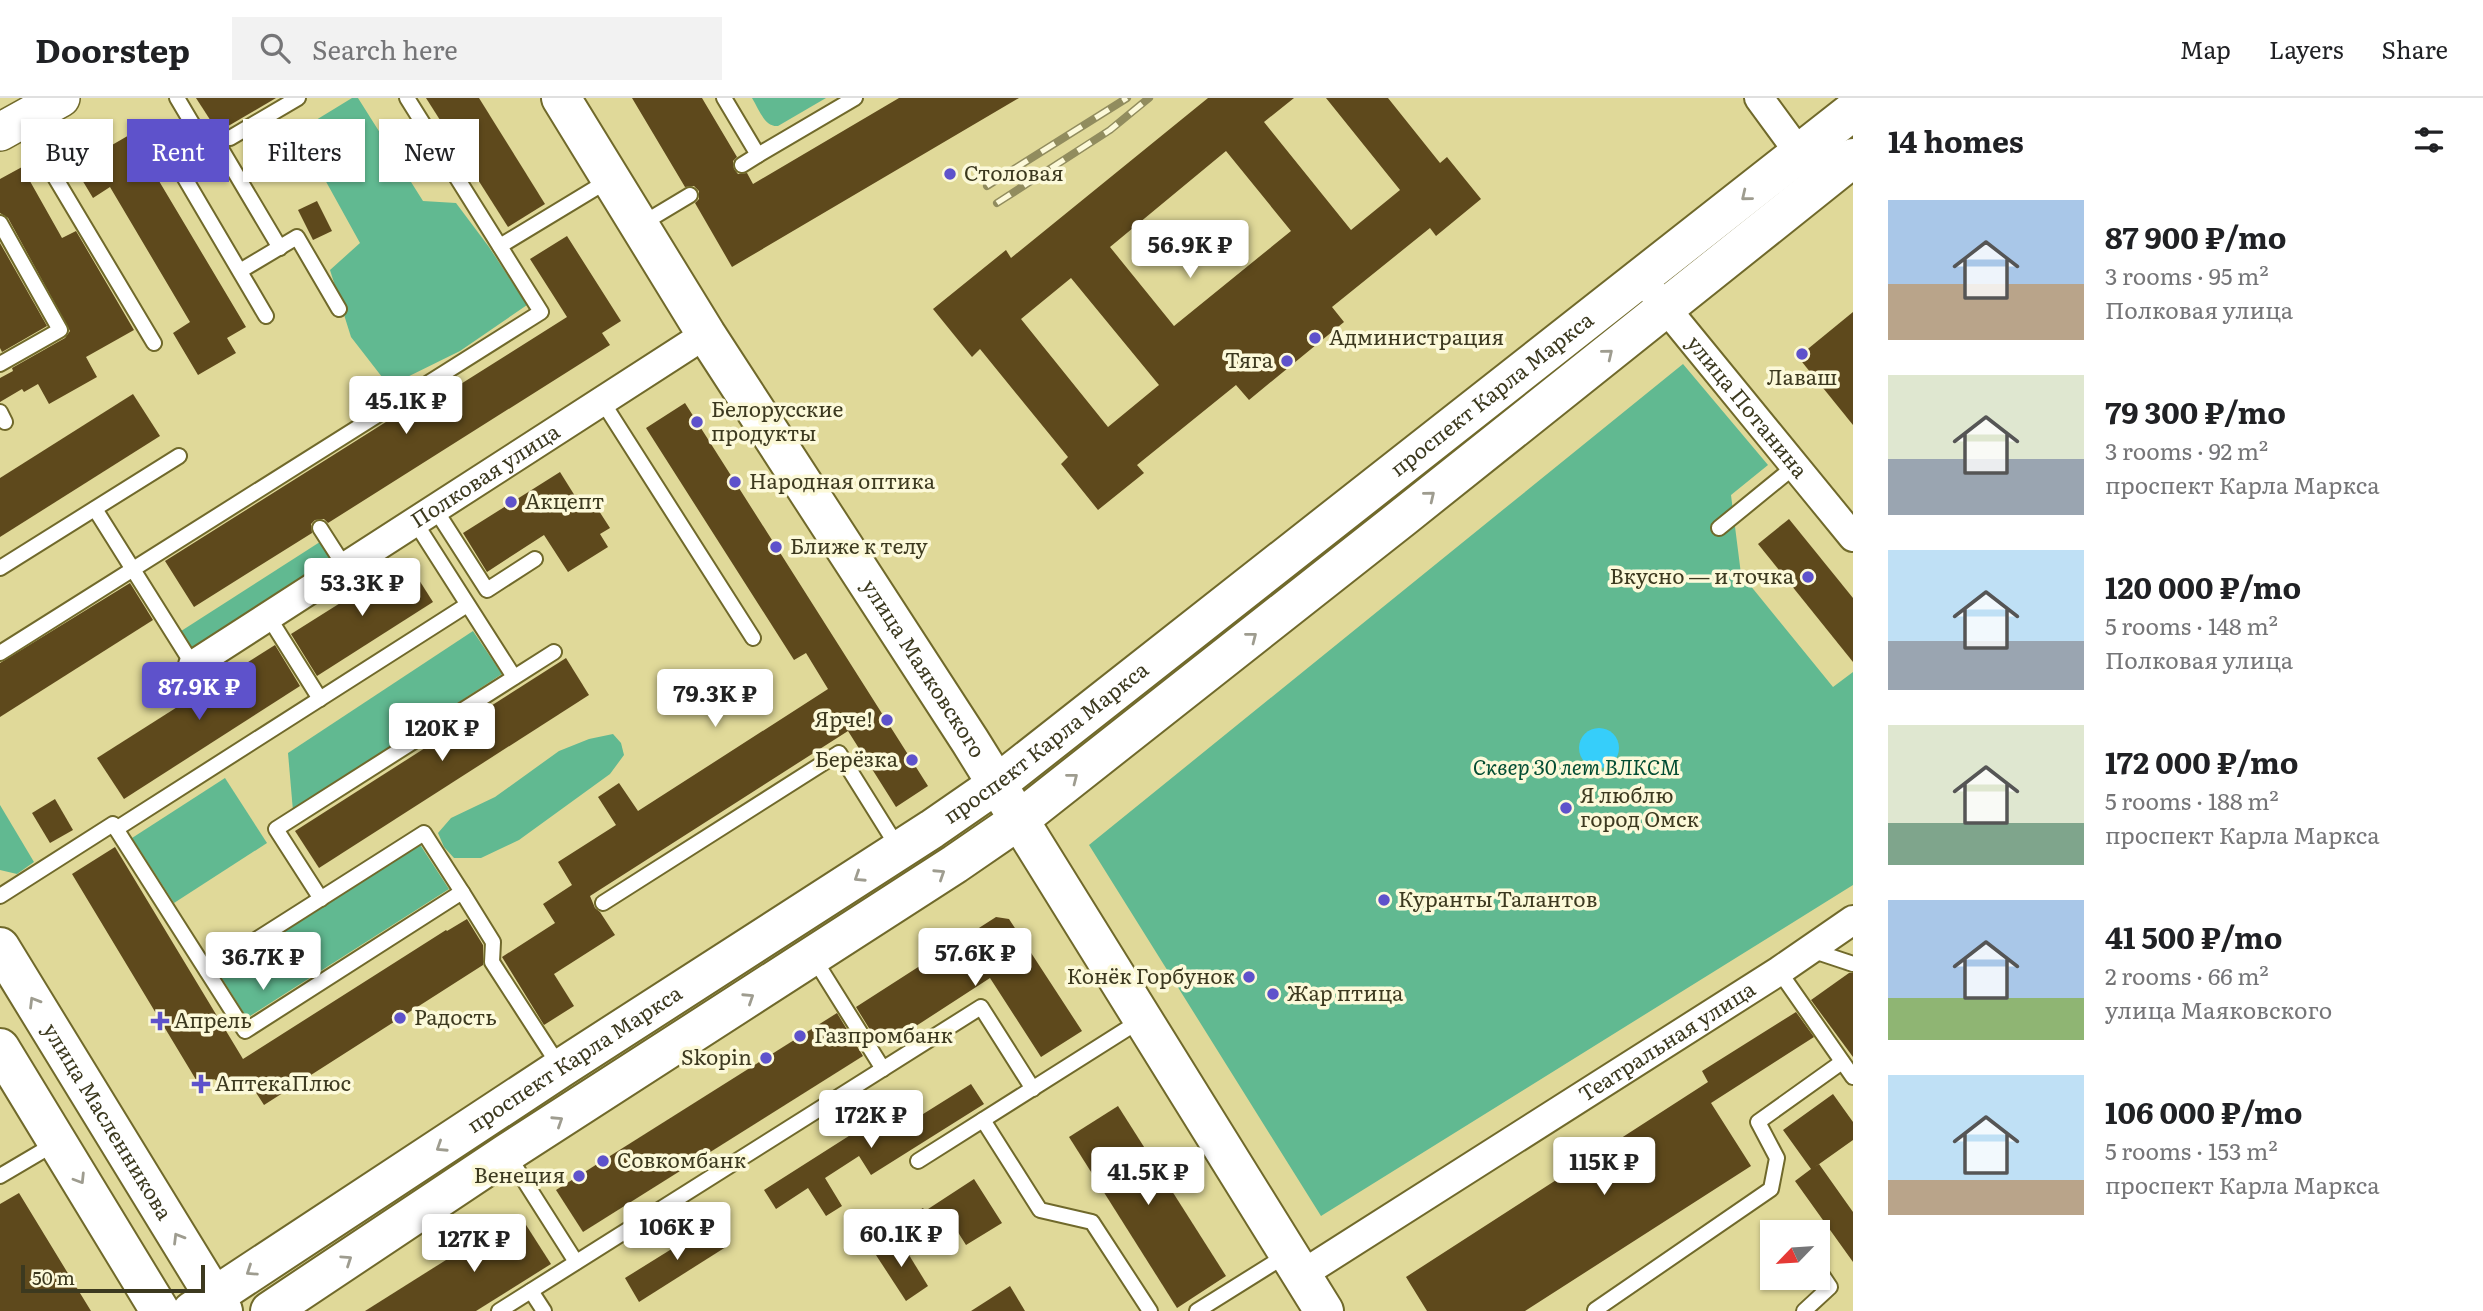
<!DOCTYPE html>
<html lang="en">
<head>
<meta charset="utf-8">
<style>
  :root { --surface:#fff; --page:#f2f2f2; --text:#202124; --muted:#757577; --line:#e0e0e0; --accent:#5e52cb }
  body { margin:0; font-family:Literata,serif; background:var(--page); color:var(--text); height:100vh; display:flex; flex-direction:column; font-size:26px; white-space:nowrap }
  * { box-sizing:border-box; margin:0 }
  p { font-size:23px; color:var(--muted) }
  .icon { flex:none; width:38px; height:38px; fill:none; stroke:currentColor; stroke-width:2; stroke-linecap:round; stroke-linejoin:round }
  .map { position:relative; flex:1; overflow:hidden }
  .details { display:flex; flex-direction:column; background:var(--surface); width:630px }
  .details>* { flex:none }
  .guide { position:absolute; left:21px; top:21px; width:665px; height:63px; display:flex; gap:14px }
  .needle { width:46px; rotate:245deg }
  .buttons { position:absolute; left:1760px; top:1122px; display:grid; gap:14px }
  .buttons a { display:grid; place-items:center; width:70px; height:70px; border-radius:0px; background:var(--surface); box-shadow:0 2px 5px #0004; font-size:35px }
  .scale { position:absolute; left:21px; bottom:18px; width:184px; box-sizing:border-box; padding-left:7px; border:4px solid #3c391f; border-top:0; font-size:19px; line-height:24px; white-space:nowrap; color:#3c391f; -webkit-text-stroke:5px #fcf9d9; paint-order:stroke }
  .price { position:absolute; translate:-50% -60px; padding:0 16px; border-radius:7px; background:#fff; color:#222; font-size:23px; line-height:46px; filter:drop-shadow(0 2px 4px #0008) }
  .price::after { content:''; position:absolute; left:50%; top:42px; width:21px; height:16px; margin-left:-10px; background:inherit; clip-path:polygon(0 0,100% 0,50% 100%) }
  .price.on { background:var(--accent); color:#fff }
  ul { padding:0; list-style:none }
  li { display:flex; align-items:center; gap:21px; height:175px; padding:0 35px }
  li span { display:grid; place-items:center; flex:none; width:196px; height:140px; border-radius:0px; color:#555 }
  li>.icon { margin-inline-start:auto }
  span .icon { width:84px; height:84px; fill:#fffc; stroke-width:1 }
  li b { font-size:30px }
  h2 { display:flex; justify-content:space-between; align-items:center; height:84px; padding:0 35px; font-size:30px }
  .chip { padding:0 24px; border-radius:0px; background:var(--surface); box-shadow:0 2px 5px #0004; font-size:24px; line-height:63px }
  .chip.on { background:var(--accent); color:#fff }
  header { display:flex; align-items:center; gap:42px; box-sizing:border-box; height:98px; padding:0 35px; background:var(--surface); border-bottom:2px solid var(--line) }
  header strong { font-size:33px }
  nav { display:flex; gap:38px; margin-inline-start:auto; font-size:24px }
  .search { width:490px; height:63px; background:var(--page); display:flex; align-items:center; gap:18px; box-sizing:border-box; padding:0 24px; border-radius:0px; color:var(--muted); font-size:26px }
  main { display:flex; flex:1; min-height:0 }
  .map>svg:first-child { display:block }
  .green { fill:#61b991 }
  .water { fill:#36cefa }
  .building { fill:#5e491c; fill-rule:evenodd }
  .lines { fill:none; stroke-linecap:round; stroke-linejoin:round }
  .service-casing { stroke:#70692b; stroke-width:18 }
  .minor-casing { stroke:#70692b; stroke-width:32 }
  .tertiary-casing { stroke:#70692b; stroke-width:40 }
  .secondary-casing { stroke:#70692b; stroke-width:42 }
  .primary-casing { stroke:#70692b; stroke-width:42 }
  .service { stroke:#fff; stroke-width:14 }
  .minor { stroke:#fff; stroke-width:28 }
  .tertiary { stroke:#fff; stroke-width:37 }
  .secondary { stroke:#fff; stroke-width:38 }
  .primary { stroke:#fff; stroke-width:38 }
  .rail-casing { stroke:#918c5e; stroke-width:8 }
  .rail { stroke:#fcf9d9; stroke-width:5; stroke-dasharray:16; stroke-linecap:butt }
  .oneway { stroke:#9e9c8f }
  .poi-dot { fill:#5e52cb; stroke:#fcf9d9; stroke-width:2.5 }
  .labels { text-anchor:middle; stroke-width:7; stroke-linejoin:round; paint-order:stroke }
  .poi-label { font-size:21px; fill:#3c391f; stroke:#fcf9d9; text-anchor:start }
  .street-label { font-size:21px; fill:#3c391f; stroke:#fcf9d9 }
  .park-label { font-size:21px; font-style:italic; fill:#024d33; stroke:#fcf9d9 }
</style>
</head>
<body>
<header>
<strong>Doorstep</strong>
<div class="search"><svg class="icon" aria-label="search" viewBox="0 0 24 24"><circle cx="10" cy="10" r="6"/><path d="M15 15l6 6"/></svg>Search here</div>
<nav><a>Map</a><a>Layers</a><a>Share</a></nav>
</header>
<main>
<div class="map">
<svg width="1853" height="1213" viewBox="0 0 1853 1213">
  <rect width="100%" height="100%" fill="#e0d999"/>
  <!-- green -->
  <g class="green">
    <polygon points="352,0 358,0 423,103 456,105 489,149 527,207 460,253 389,288 351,239 330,172 360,145 298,33"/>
    <path d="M 752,0 L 826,0 L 778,28 C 764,29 759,11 752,0 Z"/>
    <polygon points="1683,266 1768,367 1731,397 1741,476 1833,589 1853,574 1853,787 1321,1118 1089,747"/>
    <polygon points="323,442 339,467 194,560 178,535"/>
    <polygon points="473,533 502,576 293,713 288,655"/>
    <polygon points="613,636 621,645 624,657 610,676 519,742 481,760 454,760 444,749 438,735 451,720 495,699 559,653 589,641"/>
    <polygon points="225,680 267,745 174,805 132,740"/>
    <polygon points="0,707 34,764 17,776 0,772"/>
    <polygon points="419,745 449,791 247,920 218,874"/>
  </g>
  <!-- water -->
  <circle class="water" cx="1599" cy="650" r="20"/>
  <!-- building -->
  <g class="building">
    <polygon points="196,0 276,0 218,34"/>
    <polygon points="426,0 479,0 545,106 508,129"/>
    <polygon points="632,0 702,0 737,59 733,63 734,71 738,76 747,75 753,86 899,0 1019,0 732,169 695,105 699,101 699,93 694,88 685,89"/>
    <path d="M 1208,0 L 1294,0 L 1264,24 L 1351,132 L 1400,92 L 1326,0 L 1388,0 L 1440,65 L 1447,59 L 1481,101 L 1436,138 L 1430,130 L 1332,209 L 1344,224 L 1249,302 L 1236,287 L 1137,367 L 1144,375 L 1098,412 L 1061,366 L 1068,359 L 980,251 L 972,259 L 933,211 L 1006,152 L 1011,160 ZM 1226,53 L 1291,133 L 1174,228 L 1110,149 ZM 1071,180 L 1159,287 L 1108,329 L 1021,221 Z"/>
    <polygon points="105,35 112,47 131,36 246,229 227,240 236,255 198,277 173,235 190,224 110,89 93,100 67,57"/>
    <polygon points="22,69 62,140 76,133 134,232 86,259 97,279 49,306 38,286 24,294 22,291 0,304 0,280 13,273 12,270 65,240 70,233 8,120 0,115 0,81"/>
    <polygon points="317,103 332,133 313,142 298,112"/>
    <polygon points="567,138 621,223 602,235 610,247 328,425 324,421 315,422 311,426 312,435 194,509 165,463 451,283 456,289 567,219 530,161"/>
    <polygon points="0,145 47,228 2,254 0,250"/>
    <polygon points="1853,214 1853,327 1798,259"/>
    <polygon points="133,296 160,338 0,439 0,380"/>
    <polygon points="685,305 928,688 896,709 848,633 590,798 595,810 600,814 615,837 554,876 574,908 544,927 502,859 555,825 543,806 572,787 558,764 616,727 598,699 619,685 638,713 828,591 806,555 794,562 646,330"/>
    <polygon points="560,374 580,406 590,399 610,430 600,436 608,449 568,474 544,437 487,474 463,435"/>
    <polygon points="1789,421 1853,500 1853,564 1758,446"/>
    <polygon points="407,463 433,504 317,578 291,536"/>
    <polygon points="130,485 153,522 0,619 0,565"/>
    <polygon points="275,547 300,588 124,701 97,660"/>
    <polygon points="566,560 589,597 319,770 295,733"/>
    <polygon points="55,701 73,732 50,745 32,715"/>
    <polygon points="115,749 243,961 446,832 447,833 467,821 483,847 483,867 264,1007 251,987 239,993 231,992 214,981 201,990 72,776"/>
    <polygon points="996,819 1009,821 1082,933 1041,959 990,880 896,941 894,939 880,948 856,909"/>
    <polygon points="1849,875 1853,875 1853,959 1811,902"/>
    <polygon points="1796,914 1814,939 1711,1005 1751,1068 1525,1213 1427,1213 1406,1179 1708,984 1702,973"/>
    <polygon points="837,915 863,958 583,1134 556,1092"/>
    <polygon points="971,986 984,1006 871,1077 859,1058 825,1080 842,1108 826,1118 808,1090 776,1111 764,1092 885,1015 896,1033"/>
    <polygon points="1833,996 1853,1024 1853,1042 1815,1069 1819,1066 1853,1114 1853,1164 1795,1083 1811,1071 1783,1032"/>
    <polygon points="1118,1008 1226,1178 1177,1210 1069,1039"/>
    <polygon points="974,1081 1002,1125 966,1147 949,1120 917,1141 905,1121 923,1110 925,1113"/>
    <polygon points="19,1095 72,1182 91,1213 0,1213 0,1106"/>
    <polygon points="519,1116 551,1166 476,1213 365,1213"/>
    <polygon points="715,1124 729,1147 639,1204 625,1180"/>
    <polygon points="898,1139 928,1188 906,1203 874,1154"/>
    <polygon points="1010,1188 1025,1213 971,1213"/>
  </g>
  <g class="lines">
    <defs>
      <g id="service">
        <polyline points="177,0 202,42"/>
        <polyline points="724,0 758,57 855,0"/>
        <polyline points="22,24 154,245"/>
        <polyline points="230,40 298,0"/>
        <polyline points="202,42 183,77 266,218"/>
        <polyline points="202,42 217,44 280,150"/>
        <polyline points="742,67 758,57"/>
        <polyline points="0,125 60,232 0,266"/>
        <polyline points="640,127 690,97"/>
        <polyline points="500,148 609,82"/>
        <polyline points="240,173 297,139 339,211"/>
        <polyline points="602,303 753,540"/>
        <polyline points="0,314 5,324"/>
        <polyline points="95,411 193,567"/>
        <polyline points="435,411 487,492 535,461"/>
        <polyline points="415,424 514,579"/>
        <polyline points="320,430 345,469"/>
        <polyline points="1719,430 1795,368"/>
        <polyline points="0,470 179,358"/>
        <polyline points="268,518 320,601"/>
        <polyline points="0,555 541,214 407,0"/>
        <polyline points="116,731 467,507"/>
        <polyline points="0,798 113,726 245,933 462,794 493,844 492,864 560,969"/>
        <polyline points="321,801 276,731 554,554"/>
        <polyline points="603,805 839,655 899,751"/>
        <polyline points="1811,852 1853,866"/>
        <polyline points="813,859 883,971"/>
        <polyline points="207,873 424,735 462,794"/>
        <polyline points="1779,873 1853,979"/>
        <polyline points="983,1022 1040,1112 1092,1124 1150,1213"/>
        <polyline points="508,1057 576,1164"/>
        <polyline points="918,1063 1141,922"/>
        <polyline points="0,1078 56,1045"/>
        <polyline points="531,1193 544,1213"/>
        <polyline points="1595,1212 1771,1091 1777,1060 1758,1024 1842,964"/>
        <polyline points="499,1213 981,909 1033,991"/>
        <polyline points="1197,1213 1288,1156"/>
        <polyline points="1804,1213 1830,1189 1818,1171"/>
      </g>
      <g id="minor">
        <polyline points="1759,0 1811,71"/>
        <path id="s1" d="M 1655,197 L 1853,439"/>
        <path id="s2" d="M 193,567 L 706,236"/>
        <path id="s3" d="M 1301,1177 L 1779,873 L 1853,822"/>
      </g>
      <polyline id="tertiary" points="0,34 61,0"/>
      <g id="secondary">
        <path id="s4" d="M 561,0 L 706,236 L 970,643 L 1324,1213"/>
      </g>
      <g id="primary">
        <path id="s5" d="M 0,849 L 223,1213"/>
        <polyline points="0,950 160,1213"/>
        <path id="s6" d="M 192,1213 L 561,970 L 932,731 L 997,686 L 1853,13"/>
        <polyline points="270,1213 507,1055 955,766 1019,722 1402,420 1853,60"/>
      </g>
    </defs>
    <!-- service casing -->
    <use href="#service" class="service-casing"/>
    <!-- minor casing -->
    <use href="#minor" class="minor-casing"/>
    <!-- tertiary casing -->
    <use href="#tertiary" class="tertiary-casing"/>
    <!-- secondary casing -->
    <use href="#secondary" class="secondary-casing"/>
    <!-- primary casing -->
    <use href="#primary" class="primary-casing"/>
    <!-- service -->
    <use href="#service" class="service"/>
    <!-- minor -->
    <use href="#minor" class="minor"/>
    <!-- tertiary -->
    <use href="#tertiary" class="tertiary"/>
    <!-- secondary -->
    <use href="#secondary" class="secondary"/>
    <!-- primary -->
    <use href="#primary" class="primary"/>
    <defs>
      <g id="rail">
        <polyline points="987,88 1127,0"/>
        <polyline points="997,105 1110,32 1149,0"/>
      </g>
    </defs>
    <!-- rail casing -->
    <use href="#rail" class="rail-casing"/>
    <!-- rail -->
    <use href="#rail" class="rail"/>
  </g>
  <!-- one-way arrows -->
  <defs><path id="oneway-chevron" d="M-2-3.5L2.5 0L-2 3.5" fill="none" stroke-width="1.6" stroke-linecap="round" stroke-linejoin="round" transform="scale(1.75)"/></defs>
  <g class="oneway">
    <use href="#oneway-chevron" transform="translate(1746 98) rotate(141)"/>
    <use href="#oneway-chevron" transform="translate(1608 256) rotate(-39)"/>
    <use href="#oneway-chevron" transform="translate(1430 398) rotate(-39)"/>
    <use href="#oneway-chevron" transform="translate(1252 539) rotate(-38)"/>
    <use href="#oneway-chevron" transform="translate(1073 680) rotate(-38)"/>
    <use href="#oneway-chevron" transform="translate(940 776) rotate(-33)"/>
    <use href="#oneway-chevron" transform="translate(859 779) rotate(147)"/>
    <use href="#oneway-chevron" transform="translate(749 900) rotate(-33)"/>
    <use href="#oneway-chevron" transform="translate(34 904) rotate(-121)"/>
    <use href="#oneway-chevron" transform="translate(558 1023) rotate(-33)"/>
    <use href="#oneway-chevron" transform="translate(441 1049) rotate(147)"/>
    <use href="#oneway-chevron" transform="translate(80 1081) rotate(58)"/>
    <use href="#oneway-chevron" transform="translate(178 1140) rotate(-121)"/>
    <use href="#oneway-chevron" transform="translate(347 1162) rotate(-34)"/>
    <use href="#oneway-chevron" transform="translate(251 1173) rotate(146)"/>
  </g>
  <!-- markers -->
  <g class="poi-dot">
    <circle cx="950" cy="76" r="7"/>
    <circle cx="1315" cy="240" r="7"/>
    <circle cx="1802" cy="256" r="7"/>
    <circle cx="1287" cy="263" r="7"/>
    <circle cx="697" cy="324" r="7"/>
    <circle cx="735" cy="384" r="7"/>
    <circle cx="511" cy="404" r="7"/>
    <circle cx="776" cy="449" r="7"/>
    <circle cx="1808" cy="479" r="7"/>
    <circle cx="887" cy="622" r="7"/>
    <circle cx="912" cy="662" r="7"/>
    <circle cx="1566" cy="710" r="7"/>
    <circle cx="1384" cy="802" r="7"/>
    <circle cx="1249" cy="879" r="7"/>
    <circle cx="1273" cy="896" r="7"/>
    <circle cx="400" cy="920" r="7"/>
    <path d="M156.5 912.5h7v7h7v7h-7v7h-7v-7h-7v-7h7z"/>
    <circle cx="800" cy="938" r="7"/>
    <circle cx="766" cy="960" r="7"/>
    <path d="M197.5 975.5h7v7h7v7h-7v7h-7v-7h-7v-7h7z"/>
    <circle cx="603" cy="1063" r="7"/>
    <circle cx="579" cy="1078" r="7"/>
  </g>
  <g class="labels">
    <!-- poi labels -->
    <g class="poi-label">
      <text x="964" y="83">Столовая</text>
      <text x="1329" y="247">Администрация</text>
      <text x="1273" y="270" text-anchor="end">Тяга</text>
      <text x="1802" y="287" text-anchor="middle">Лаваш</text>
      <text x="711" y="319">Белорусские<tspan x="711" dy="24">продукты</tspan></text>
      <text x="749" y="391">Народная оптика</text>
      <text x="525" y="411">Акцепт</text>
      <text x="790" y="456">Ближе к телу</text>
      <text x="1794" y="486" text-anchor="end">Вкусно — и точка</text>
      <text x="873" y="629" text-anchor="end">Ярче!</text>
      <text x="898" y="669" text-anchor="end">Берёзка</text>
      <text x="1580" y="705">Я люблю<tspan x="1580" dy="24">город Омск</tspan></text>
      <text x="1398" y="809">Куранты Талантов</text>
      <text x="1235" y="886" text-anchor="end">Конёк Горбунок</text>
      <text x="1287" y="903">Жар птица</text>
      <text x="414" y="927">Радость</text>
      <text x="174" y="930">Апрель</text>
      <text x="814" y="945">Газпромбанк</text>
      <text x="752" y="967" text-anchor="end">Skopin</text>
      <text x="215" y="993">АптекаПлюс</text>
      <text x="617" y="1070">Совкомбанк</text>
      <text x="565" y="1085" text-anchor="end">Венеция</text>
    </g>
    <!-- street labels -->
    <g class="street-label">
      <text dy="7" stroke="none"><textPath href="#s6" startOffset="1592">проспект Карла Маркса</textPath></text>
      <text dy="7" stroke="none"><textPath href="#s1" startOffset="145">улица Потанина</textPath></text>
      <text dy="7" stroke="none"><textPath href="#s2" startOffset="348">Полковая улица</textPath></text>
      <text dy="7" stroke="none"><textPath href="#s4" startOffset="676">улица Маяковского</textPath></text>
      <text dy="7" stroke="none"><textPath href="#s6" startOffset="1026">проспект Карла Маркса</textPath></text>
      <text dy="7" stroke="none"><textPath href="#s3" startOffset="434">Театральная улица</textPath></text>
      <text dy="7" stroke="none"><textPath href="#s6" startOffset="458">проспект Карла Маркса</textPath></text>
      <text dy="7" stroke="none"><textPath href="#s5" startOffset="205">улица Масленникова</textPath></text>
    </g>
    <!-- park labels -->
    <g class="park-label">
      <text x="1576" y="677">Сквер 30 лет ВЛКСМ</text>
    </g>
  </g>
</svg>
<div class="buttons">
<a><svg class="needle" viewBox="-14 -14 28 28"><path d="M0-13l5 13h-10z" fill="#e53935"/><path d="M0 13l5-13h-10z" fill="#757577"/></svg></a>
</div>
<div class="scale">50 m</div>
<b class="price" style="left:1190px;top:182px">56.9K ₽</b>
<b class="price" style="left:406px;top:338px">45.1K ₽</b>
<b class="price" style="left:362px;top:520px">53.3K ₽</b>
<b class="price on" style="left:199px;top:624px">87.9K ₽</b>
<b class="price" style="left:715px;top:631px">79.3K ₽</b>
<b class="price" style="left:442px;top:665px">120K ₽</b>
<b class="price" style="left:975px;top:890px">57.6K ₽</b>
<b class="price" style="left:263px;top:894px">36.7K ₽</b>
<b class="price" style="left:871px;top:1052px">172K ₽</b>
<b class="price" style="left:1604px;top:1099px">115K ₽</b>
<b class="price" style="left:1148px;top:1109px">41.5K ₽</b>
<b class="price" style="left:677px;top:1164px">106K ₽</b>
<b class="price" style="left:901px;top:1171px">60.1K ₽</b>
<b class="price" style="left:474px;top:1176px">127K ₽</b>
<div class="guide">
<a class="chip">Buy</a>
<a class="chip on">Rent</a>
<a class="chip">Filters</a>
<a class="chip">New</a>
</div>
</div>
<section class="details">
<h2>14 homes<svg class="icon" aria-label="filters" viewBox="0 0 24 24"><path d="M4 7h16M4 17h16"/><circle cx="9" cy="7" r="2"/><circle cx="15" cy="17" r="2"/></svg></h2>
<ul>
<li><span style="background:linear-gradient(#a9c7e8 60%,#b9a48a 0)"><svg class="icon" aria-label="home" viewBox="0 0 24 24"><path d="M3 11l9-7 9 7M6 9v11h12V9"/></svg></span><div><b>87 900 ₽/mo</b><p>3 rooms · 95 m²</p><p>Полковая улица</p></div></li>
<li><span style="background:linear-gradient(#dfe7d0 60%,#9aa5b1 0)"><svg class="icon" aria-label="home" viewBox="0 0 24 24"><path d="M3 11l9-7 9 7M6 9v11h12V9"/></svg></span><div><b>79 300 ₽/mo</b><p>3 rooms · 92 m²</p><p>проспект Карла Маркса</p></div></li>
<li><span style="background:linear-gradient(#bfe0f5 65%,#9aa5b1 0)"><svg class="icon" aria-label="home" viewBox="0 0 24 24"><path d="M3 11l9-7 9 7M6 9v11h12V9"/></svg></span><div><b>120 000 ₽/mo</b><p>5 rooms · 148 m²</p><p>Полковая улица</p></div></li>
<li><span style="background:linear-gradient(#dfe7d0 70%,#7fa58c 0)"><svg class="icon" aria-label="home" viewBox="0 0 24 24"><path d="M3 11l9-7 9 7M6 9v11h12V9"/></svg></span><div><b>172 000 ₽/mo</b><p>5 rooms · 188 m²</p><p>проспект Карла Маркса</p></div></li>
<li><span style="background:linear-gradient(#a9c7e8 70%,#8fb573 0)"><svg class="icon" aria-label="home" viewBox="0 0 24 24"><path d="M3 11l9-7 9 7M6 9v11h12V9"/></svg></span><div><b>41 500 ₽/mo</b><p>2 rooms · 66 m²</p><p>улица Маяковского</p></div></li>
<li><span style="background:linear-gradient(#bfe0f5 75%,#b9a48a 0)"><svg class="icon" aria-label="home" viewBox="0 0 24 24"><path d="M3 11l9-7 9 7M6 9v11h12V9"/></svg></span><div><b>106 000 ₽/mo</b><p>5 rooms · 153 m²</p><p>проспект Карла Маркса</p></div></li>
</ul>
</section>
</main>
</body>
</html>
